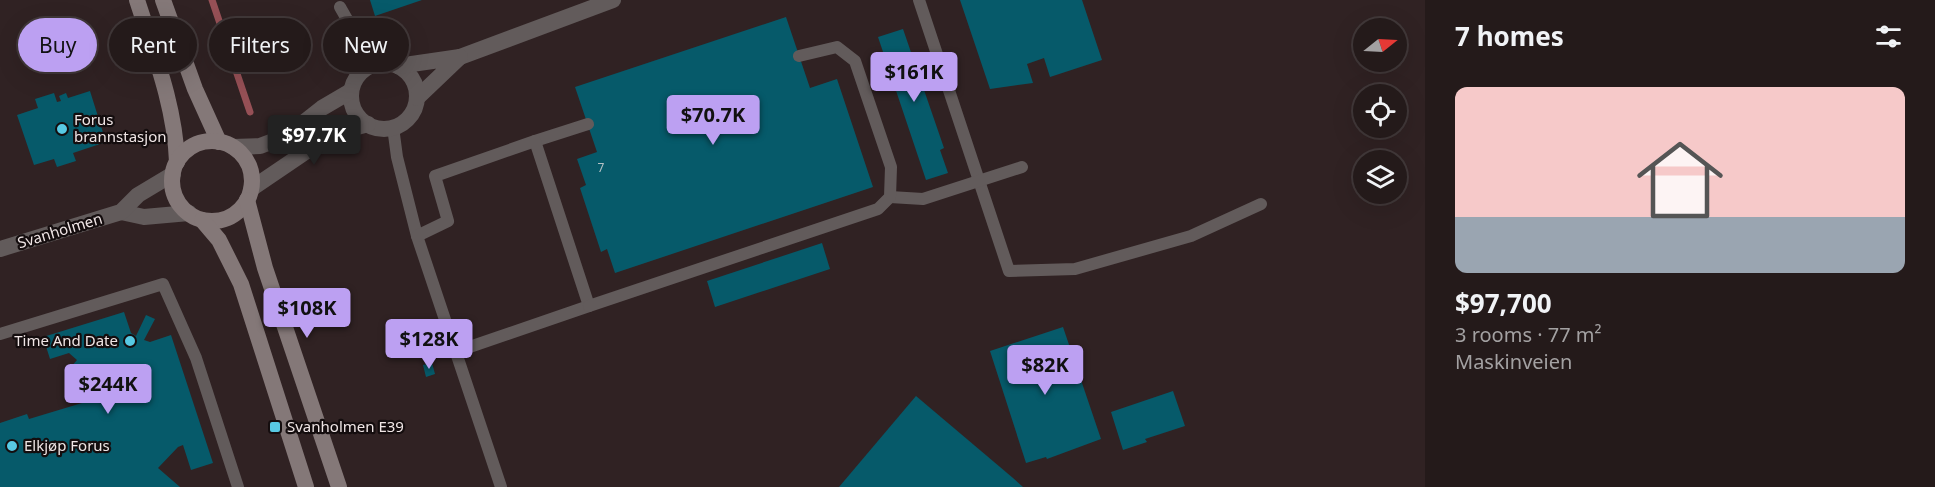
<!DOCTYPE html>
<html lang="en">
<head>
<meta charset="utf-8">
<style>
  :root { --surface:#241a1a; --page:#302727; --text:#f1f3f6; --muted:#a3a1a2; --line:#413839; --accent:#bca0f2 }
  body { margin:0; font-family:"Noto Sans",sans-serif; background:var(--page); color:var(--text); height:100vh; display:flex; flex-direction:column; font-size:22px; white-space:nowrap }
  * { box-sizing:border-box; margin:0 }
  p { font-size:20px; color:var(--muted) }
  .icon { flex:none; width:33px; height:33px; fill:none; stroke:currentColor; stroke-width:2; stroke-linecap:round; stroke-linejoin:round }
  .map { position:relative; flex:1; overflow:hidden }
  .details { display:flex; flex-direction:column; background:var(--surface); width:510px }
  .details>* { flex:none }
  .hud { position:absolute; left:18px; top:18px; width:570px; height:54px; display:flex; gap:12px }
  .needle { width:39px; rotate:72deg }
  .fabs { position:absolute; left:1353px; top:18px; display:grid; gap:12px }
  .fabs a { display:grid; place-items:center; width:54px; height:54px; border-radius:50%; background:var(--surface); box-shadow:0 6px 24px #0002,0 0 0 2px var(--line); font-size:30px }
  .price { position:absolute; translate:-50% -51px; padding:0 14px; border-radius:6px; background:var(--accent); color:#111; font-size:20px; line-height:39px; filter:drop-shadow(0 2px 3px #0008) }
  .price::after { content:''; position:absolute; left:50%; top:36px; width:18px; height:14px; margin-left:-9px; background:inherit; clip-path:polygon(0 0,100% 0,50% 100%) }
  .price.current { background:#222; color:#fff }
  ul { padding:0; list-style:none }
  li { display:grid; align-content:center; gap:12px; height:318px; padding:0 30px }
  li+li { border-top:2px solid var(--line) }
  li span { display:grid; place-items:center; height:186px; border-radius:12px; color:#555 }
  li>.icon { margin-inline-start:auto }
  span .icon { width:108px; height:108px; fill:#fffc; stroke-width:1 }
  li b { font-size:26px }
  h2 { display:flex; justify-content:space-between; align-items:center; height:72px; padding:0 30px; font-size:26px }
  .chip { padding:0 21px; border-radius:27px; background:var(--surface); box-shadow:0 6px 24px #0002,0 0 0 2px var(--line); font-size:21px; line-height:54px }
  .chip.current { background:var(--accent); color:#111 }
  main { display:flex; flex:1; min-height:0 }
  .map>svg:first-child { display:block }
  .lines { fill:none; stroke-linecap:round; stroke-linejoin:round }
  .stream { stroke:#965056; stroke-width:7 }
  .building { fill:#065a6a }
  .service { stroke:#625b5b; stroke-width:12 }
  .minor { stroke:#625b5b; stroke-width:16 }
  .secondary { stroke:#847878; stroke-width:16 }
  .poi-dot { fill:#58c9e3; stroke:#140d0e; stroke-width:2 }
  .labels { text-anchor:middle; stroke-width:4.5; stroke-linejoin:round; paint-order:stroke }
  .number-label { font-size:12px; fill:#b5c2c6 }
  .poi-label { font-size:15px; fill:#efe5e5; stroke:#140d0e; text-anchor:start }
  .street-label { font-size:15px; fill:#efe5e5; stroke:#140d0e }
</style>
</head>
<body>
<main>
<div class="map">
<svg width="1425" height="487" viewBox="0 0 1425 487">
  <rect width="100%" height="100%" fill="#302223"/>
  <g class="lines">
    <!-- stream -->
    <polyline class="stream" points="212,0 250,112"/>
  </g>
  <!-- building -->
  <g class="building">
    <polygon points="370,0 422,0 375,16"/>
    <polygon points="960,0 1082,0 1102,60 1050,77 1044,58 1027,64 1033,83 990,89"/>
    <polygon points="786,17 810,88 837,79 873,187 615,273 607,249 601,252 580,188 586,185 577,159 597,152 575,87"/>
    <polygon points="903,29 944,148 940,150 948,173 926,180 878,37"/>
    <polygon points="90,91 106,142 73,153 76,161 57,167 54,159 34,165 17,115 38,108 35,99 54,93 57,102 61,101 59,96 66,93 68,98"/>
    <polygon points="822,243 830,269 715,307 707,281"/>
    <polygon points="124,312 131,333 136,336 146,315 155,319 144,340 150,342 171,335 213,463 191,470 183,445 178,447 158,468 180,487 0,487 0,423 27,414 29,419 82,403 71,367 77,360 69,353 50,359 43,337"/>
    <polygon points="1063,327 1101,439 1047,459 1046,457 1026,463 990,351"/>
    <polygon points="432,363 435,374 426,377 423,365"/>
    <polygon points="1173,391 1185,426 1145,439 1147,442 1123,450 1111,412"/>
    <polygon points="916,396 1013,478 1023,487 839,487"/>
  </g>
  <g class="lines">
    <!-- service -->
    <g class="service">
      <polyline points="919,0 1009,271 1075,269 1191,236 1261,204"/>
      <polyline points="340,7 373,65"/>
      <polyline points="393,127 397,157 417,236 501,487"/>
      <polyline points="535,141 588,124"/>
      <polyline points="890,197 923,199 1022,167"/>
      <polyline points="417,236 448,221 435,176 535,141 589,306 455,352"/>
      <polyline points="589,306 878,209 890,197 891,167 855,61 837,47 799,56"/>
      <polyline points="0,334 163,284 196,358 238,487"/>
    </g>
    <!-- minor -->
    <g class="minor">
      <polyline points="460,57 613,0"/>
      <circle cx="384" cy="96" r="33"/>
      <polyline points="398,66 460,57 417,98"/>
      <polyline points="233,147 260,146 276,140 289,134 322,108 351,91"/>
      <polyline points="251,189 332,134 368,124"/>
      <polyline points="121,212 144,217 189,213"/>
      <polyline points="0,249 121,212 138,195 173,174"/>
    </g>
    <!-- secondary -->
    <g class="secondary">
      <path d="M 137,0 C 154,53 175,106 177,162"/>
      <polyline points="163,0 195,89 219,142"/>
      <circle cx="212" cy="181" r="40"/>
      <polyline points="247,200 265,268 339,487"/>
      <polyline points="202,220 219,240 241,284 306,487"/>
    </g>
  </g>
  <!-- markers -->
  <g class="poi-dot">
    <circle cx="62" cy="129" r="6"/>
    <circle cx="130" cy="341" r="6"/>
    <rect x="269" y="421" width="12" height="12" rx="3"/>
    <circle cx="12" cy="446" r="6"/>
  </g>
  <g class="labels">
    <!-- number labels -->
    <g class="number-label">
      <text x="601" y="172">7</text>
    </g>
    <!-- poi labels -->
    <g class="poi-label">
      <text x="74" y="125">Forus<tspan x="74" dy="17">brannstasjon</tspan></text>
      <text x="118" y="346" text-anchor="end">Time And Date</text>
      <text x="287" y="432">Svanholmen E39</text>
      <text x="24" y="451">Elkjøp Forus</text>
    </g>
    <!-- street labels -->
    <g class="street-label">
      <text transform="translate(60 231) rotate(-17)" y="5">Svanholmen</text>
    </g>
  </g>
</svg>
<div class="fabs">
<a><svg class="needle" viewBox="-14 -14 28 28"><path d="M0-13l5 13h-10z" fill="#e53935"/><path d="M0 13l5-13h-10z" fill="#a3a1a2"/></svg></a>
<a><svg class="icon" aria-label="locate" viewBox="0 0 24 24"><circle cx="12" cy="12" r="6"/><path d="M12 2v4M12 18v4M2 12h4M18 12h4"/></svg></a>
<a><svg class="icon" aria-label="layers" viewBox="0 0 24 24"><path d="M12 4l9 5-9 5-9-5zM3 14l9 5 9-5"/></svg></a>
</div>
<b class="price" style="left:914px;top:103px">$161K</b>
<b class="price" style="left:713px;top:146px">$70.7K</b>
<b class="price current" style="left:314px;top:166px">$97.7K</b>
<b class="price" style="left:307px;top:339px">$108K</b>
<b class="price" style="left:429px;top:370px">$128K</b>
<b class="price" style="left:1045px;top:396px">$82K</b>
<b class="price" style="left:108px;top:415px">$244K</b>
<div class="hud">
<a class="chip current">Buy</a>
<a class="chip">Rent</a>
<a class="chip">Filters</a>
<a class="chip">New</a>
</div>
</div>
<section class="details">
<h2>7 homes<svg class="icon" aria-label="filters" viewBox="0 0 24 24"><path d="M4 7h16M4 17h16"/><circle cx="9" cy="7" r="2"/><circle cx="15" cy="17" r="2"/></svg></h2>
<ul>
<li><span style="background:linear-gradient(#f6c9c9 70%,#9aa5b1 0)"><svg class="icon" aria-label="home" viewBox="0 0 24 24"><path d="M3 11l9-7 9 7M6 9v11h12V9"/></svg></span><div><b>$97,700</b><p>3 rooms · 77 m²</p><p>Maskinveien</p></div></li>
</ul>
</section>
</main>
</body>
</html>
